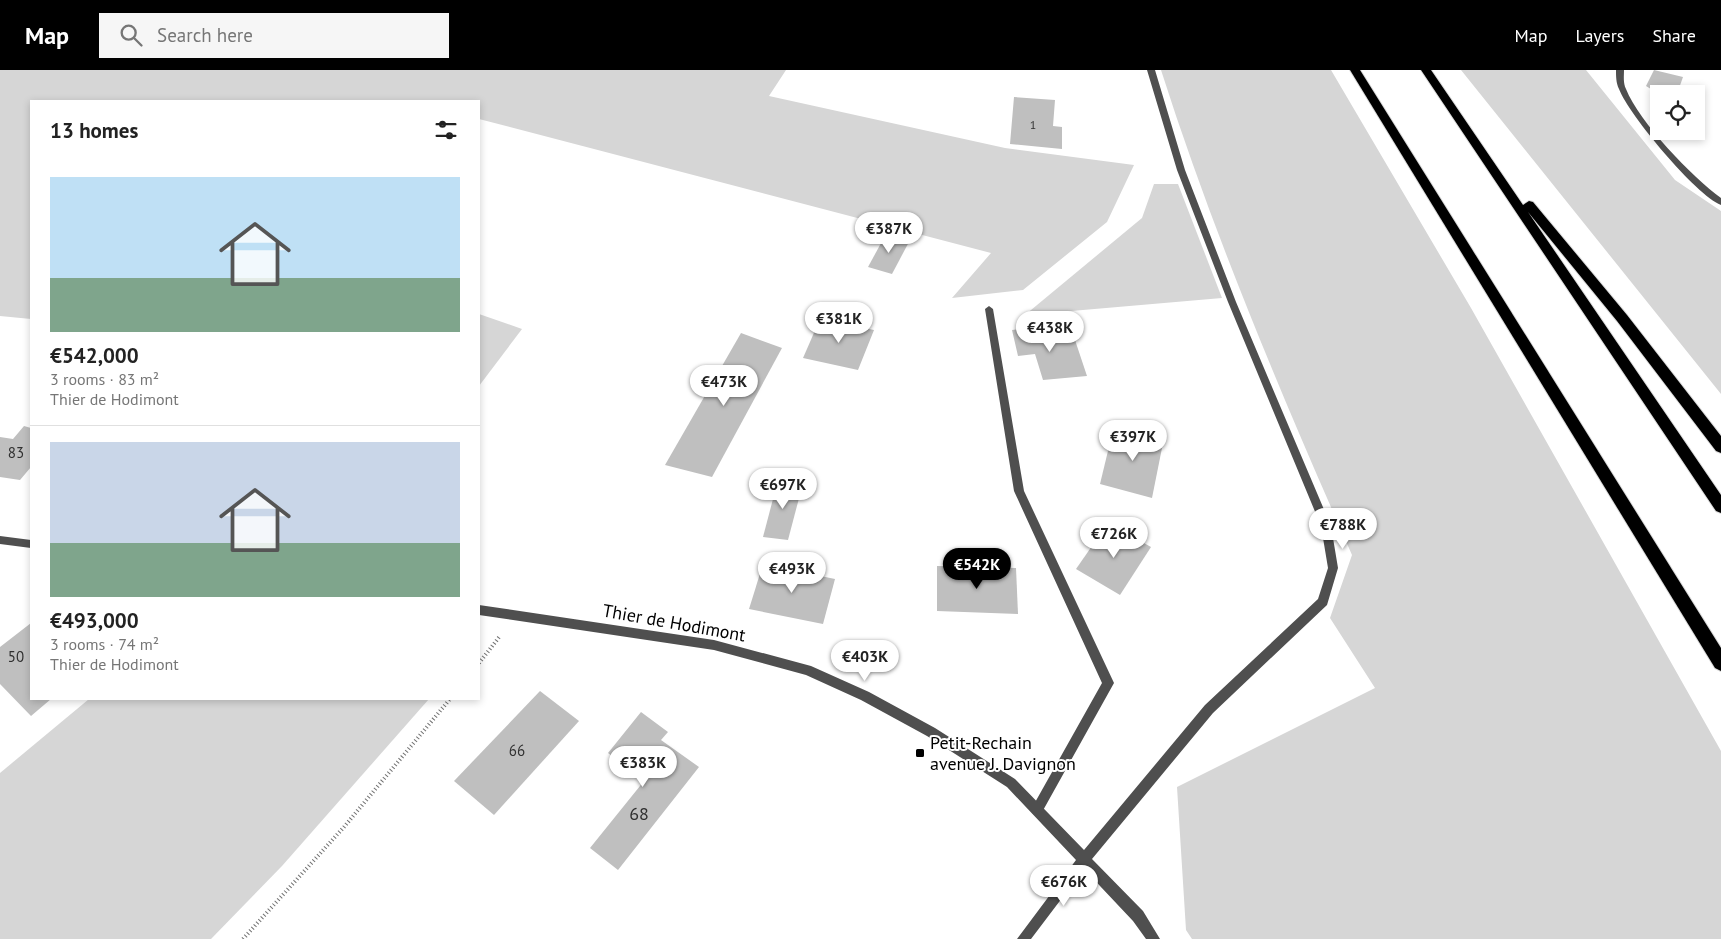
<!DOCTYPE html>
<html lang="en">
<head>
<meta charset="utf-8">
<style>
  :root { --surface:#fff; --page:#f6f6f6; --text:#222; --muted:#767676; --line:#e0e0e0; --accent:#000 }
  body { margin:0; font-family:"PT Sans",sans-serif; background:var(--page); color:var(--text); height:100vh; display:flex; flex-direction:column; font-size:19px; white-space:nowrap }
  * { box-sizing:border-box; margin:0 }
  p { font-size:16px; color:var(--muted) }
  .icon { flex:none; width:28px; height:28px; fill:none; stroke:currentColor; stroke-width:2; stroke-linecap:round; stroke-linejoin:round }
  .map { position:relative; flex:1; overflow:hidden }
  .sheet { position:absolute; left:30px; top:30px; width:450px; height:600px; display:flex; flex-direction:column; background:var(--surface); border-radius:0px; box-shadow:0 2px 8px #0003 }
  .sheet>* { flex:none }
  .fabs { position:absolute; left:1650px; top:15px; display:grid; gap:10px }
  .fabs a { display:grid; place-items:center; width:55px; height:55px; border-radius:0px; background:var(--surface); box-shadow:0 2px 8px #0003; font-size:25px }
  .price { position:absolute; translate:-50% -42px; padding:0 11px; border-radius:18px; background:#fff; color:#222; font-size:16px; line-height:32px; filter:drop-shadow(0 1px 2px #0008) }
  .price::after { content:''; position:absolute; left:50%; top:30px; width:15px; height:11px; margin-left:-8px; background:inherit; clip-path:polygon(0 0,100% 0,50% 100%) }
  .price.on { background:var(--accent); color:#fff }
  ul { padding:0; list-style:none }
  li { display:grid; align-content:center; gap:10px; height:265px; padding:0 20px }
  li+li { border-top:1px solid var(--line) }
  li span { display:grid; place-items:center; height:155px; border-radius:0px; color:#555 }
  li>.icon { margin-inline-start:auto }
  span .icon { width:90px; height:90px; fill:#fffc; stroke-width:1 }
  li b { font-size:21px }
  h2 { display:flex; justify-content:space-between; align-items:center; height:60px; padding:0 20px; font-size:21px }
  header { display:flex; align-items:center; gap:30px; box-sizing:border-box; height:70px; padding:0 25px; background:var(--accent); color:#fff }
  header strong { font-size:24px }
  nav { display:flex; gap:28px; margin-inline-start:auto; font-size:18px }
  .search { width:350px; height:45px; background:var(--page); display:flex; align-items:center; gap:12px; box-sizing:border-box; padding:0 18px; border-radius:0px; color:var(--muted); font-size:19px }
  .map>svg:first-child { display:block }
  .green { fill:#d6d6d6 }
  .building { fill:#bfbfbf }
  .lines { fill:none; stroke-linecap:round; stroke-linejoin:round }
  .motorway-casing { stroke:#dbdbdb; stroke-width:2 }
  .path { stroke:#717171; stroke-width:4; stroke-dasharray:1 2.5; stroke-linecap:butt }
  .service { fill:#4f4f4f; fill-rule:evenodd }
  .minor { fill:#4f4f4f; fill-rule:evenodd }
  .motorway { fill:#000; fill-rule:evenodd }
  .poi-dot { fill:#000; stroke:#fff; stroke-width:2 }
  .labels { text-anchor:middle; stroke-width:4; stroke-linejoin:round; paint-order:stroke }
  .far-number-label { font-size:12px; fill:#303030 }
  .number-label { font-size:15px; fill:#303030 }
  .street-label { font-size:18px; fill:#000; stroke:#fff }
  .poi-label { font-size:18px; fill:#000; stroke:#fff; text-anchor:start }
  .near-number-label { font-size:18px; fill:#303030 }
</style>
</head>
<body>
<header>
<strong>Map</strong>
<div class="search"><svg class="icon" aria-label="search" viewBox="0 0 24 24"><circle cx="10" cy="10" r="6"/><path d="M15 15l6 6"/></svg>Search here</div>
<nav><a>Map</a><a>Layers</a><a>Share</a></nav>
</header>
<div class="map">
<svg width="1721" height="869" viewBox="0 0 1721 869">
  <rect width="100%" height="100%" fill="#fff"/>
  <!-- green -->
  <g class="green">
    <polygon points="0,0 786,0 769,26 1005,78 1134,95 1107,152 1023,220 952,228 991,183 479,49 479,31 31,31 31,249 0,246"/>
    <path d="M 1161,0 L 1331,0 L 1471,238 L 1721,681 L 1721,869 L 1192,869 L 1186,860 L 1177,717 L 1375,618 L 1330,548 L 1352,485 C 1282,326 1214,166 1161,0 Z"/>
    <polygon points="1461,0 1586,0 1675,110 1721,141 1721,324"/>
    <polygon points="1154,114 1178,114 1222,228 1025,245 1142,148"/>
    <polygon points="479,244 522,259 479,316"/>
    <polygon points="89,629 429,629 282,796 211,869 0,869 0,703"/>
  </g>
  <!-- building -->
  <g class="building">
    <polygon points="1654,0 1683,7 1677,24 1659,24 1646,16"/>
    <polygon points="1014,27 1055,30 1053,56 1062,57 1062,79 1010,74"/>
    <polygon points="886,164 910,170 892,204 868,197"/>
    <polygon points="820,249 874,260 858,300 803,288"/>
    <polygon points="1048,256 1052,269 1074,267 1087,306 1043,310 1035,284 1018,286 1012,260"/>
    <polygon points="741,263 782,278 712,407 665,395"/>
    <polygon points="24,356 31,358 31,397 20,410 0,407 0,367 13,369"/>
    <polygon points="1114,356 1164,368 1152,428 1100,414"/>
    <polygon points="778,410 803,413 788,470 763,467"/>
    <polygon points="1108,453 1151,477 1120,525 1076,499"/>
    <polygon points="763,494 835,509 823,554 749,539"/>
    <polygon points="937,496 1016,498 1018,544 937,541"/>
    <polygon points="31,553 31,629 51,629 31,646 0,614 0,577"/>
    <polygon points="540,621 579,651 494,745 454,711"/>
    <polygon points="641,642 668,662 661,670 699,697 618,800 590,778 644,711 608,683"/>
  </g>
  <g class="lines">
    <defs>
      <g id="motorway">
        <polygon points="1350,0 1360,0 1721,578 1721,601 1715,598"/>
        <polygon points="1421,0 1431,0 1523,135 1529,131 1533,132 1627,245 1721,366 1721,383 1716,381 1617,251 1528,142 1721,425 1721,443 1716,441"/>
      </g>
    </defs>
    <!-- motorway casing -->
    <use href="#motorway" class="motorway-casing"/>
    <!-- path -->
    <g class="path">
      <polyline points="479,593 500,566"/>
      <polyline points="243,869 344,757 450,629"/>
    </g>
    <!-- service -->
    <polygon class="service" points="989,236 993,239 1024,421 1114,613 1041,744 1037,746 1033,744 1031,740 1033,736 1102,613 1014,421 985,239"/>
    <!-- minor -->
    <g class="minor">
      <polygon points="1147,0 1155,0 1185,100 1236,232 1331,456 1338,498 1327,535 1213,643 1092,789 1143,841 1160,869 1146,869 1133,851 1084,799 1031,869 1017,869 1076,790 1007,717 927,666 861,630 806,605 714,580 479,545 479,535 714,570 811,596 869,622 935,658 1015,709 1084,780 1205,635 1318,529 1328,498 1321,456 1228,232 1177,100"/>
      <path d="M 1616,0 L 1624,0 C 1624,6 1623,13 1626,19 C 1639,52 1692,107 1721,128 L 1721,135 C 1696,125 1629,45 1619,19 C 1616,13 1616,6 1616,0 Z"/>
      <polygon points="0,466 31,470 31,478 0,474"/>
    </g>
    <!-- motorway -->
    <use href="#motorway" class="motorway"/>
  </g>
  <!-- markers -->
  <rect class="poi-dot" x="915" y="678" width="10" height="10" rx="2.5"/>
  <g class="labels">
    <!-- far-number labels -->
    <g class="far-number-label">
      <text x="1033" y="59">1</text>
    </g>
    <!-- number labels -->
    <g class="number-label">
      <text x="16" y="388">83</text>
      <text x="16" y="592">50</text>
      <text x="517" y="686">66</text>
    </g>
    <!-- street labels -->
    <g class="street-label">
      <text transform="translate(674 553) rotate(10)" y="6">Thier de Hodimont</text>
    </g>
    <!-- poi labels -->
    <g class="poi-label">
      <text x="930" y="679">Petit-Rechain<tspan x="930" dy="21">avenue J. Davignon</tspan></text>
    </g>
    <!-- near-number labels -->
    <g class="near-number-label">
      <text x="639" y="750">68</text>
    </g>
  </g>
</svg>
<div class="fabs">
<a><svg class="icon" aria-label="locate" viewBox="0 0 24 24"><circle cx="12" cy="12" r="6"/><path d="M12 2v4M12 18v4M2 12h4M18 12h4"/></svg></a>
</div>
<b class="price" style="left:889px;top:184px">€387K</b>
<b class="price" style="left:839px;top:274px">€381K</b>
<b class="price" style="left:1050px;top:283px">€438K</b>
<b class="price" style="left:724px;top:337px">€473K</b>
<b class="price" style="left:1133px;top:392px">€397K</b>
<b class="price" style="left:783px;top:440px">€697K</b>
<b class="price" style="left:1343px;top:480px">€788K</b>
<b class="price" style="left:1114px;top:489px">€726K</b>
<b class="price on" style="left:977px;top:520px">€542K</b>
<b class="price" style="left:792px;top:524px">€493K</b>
<b class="price" style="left:865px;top:612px">€403K</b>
<b class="price" style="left:643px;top:718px">€383K</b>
<b class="price" style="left:1064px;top:837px">€676K</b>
<section class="sheet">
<h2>13 homes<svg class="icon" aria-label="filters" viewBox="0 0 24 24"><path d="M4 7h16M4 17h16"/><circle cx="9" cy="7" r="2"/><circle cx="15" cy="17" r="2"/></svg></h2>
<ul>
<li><span style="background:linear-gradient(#bfe0f5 65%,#7fa58c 0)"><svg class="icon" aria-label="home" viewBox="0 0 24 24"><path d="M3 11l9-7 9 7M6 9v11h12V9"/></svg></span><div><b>€542,000</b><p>3 rooms · 83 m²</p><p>Thier de Hodimont</p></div></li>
<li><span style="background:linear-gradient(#c9d6e8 65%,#7fa58c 0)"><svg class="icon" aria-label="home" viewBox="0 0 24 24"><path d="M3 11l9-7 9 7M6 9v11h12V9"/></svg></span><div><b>€493,000</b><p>3 rooms · 74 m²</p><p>Thier de Hodimont</p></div></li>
</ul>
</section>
</div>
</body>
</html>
